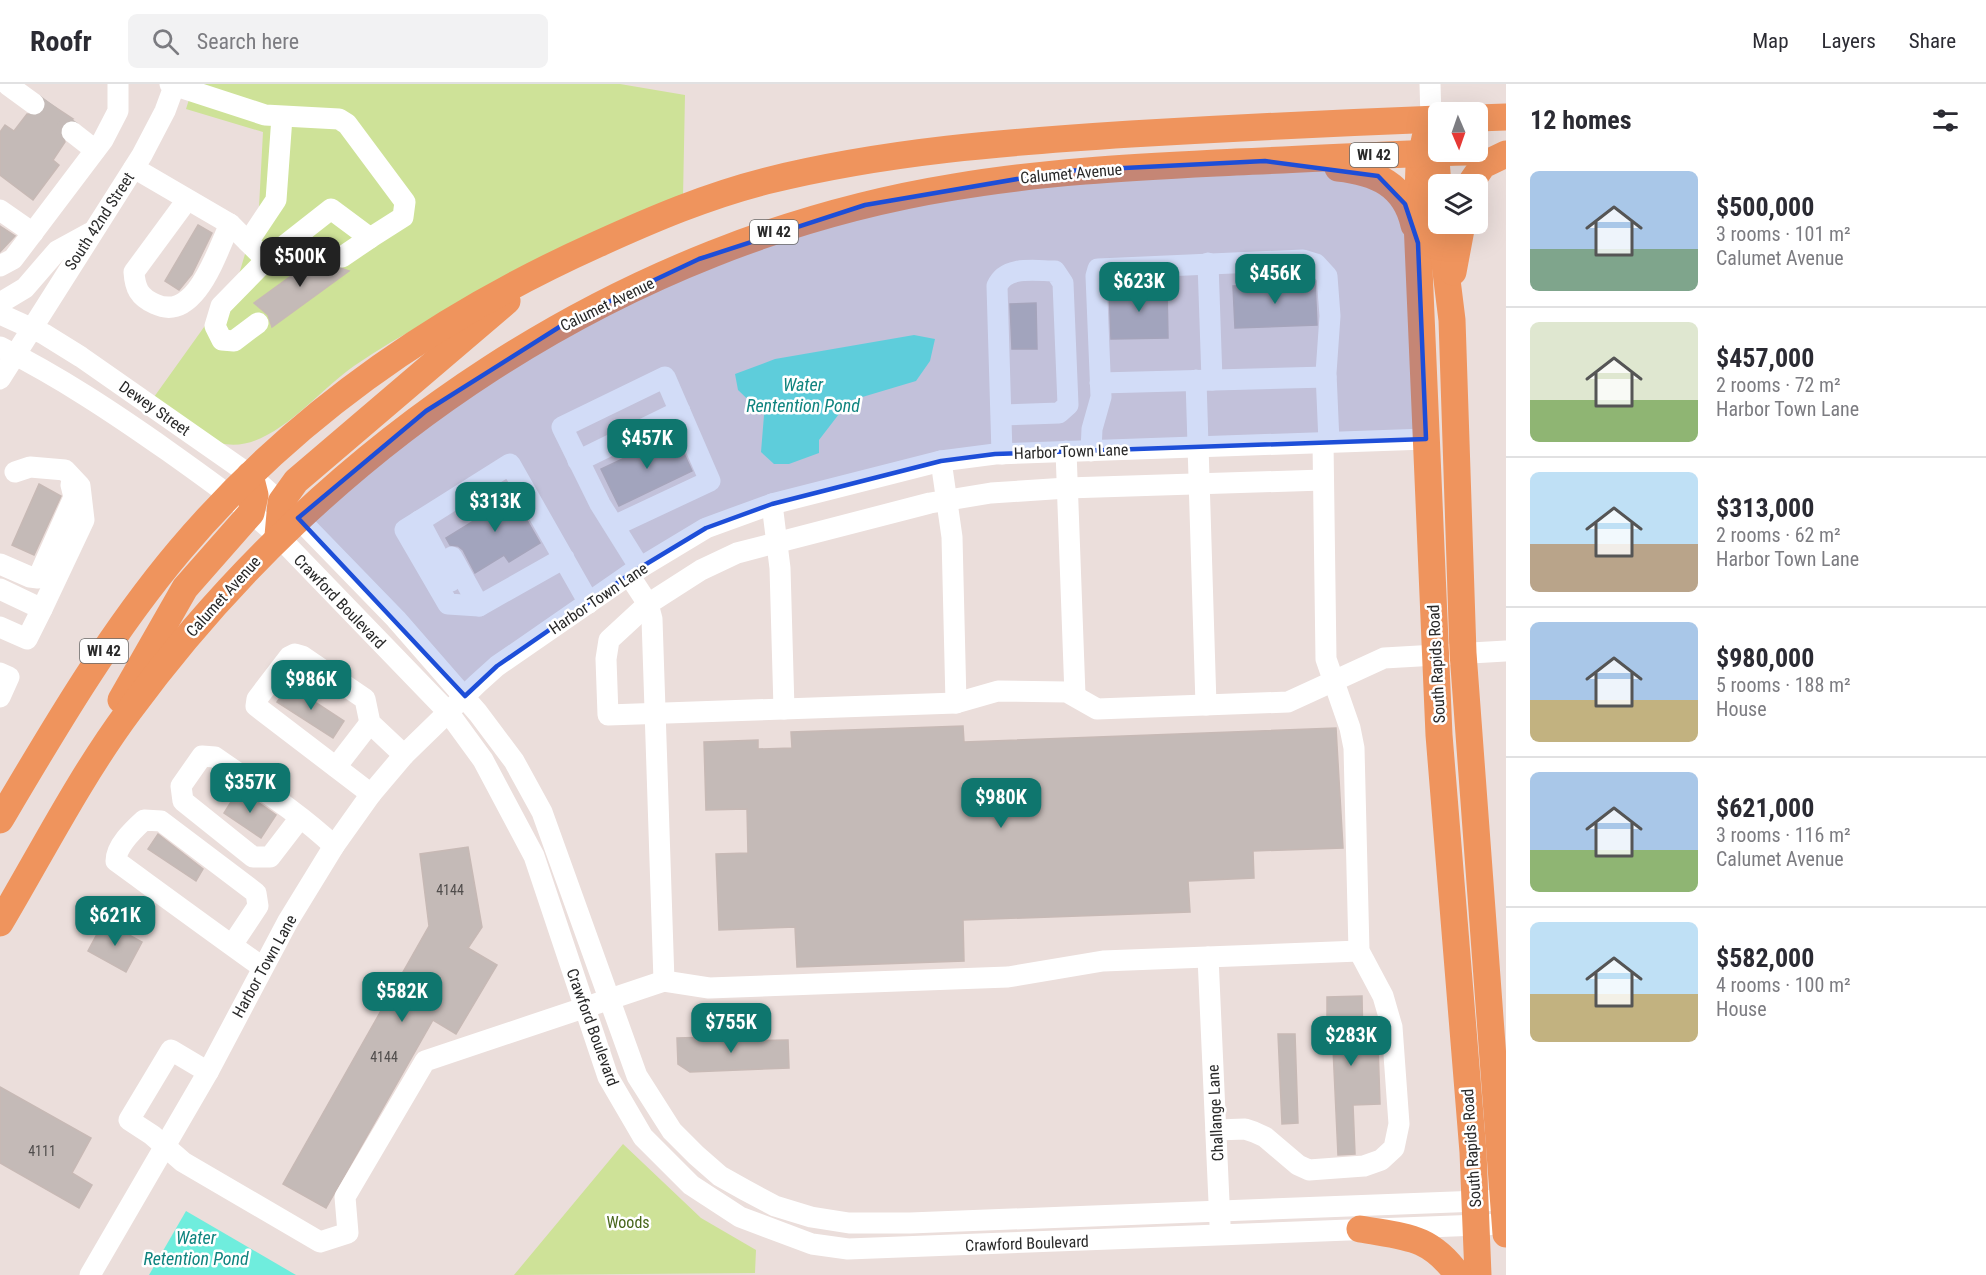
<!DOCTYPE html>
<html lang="en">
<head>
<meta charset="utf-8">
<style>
  :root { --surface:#fff; --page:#f2f2f3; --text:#2b2b33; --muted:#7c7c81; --line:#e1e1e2; --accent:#0f766e }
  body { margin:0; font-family:"Roboto Condensed",sans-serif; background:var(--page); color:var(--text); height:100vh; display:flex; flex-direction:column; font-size:22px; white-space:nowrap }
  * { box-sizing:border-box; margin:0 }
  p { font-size:20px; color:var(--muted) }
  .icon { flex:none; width:33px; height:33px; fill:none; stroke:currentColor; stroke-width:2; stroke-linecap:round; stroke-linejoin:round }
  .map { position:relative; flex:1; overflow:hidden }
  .drawer { display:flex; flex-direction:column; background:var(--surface); width:480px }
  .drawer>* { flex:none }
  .needle { width:39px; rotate:178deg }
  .buttons { position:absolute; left:1428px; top:18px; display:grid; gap:12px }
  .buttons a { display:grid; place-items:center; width:60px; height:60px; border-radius:9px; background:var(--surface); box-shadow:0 6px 24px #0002; font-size:30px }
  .price { position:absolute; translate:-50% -51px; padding:0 14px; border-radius:12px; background:var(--accent); color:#fff; font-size:20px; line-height:39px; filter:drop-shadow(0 2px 3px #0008) }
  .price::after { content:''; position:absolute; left:50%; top:36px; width:18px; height:14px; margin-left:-9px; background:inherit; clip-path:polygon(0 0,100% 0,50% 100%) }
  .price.on { background:#222; color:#fff }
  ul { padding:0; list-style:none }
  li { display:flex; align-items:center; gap:18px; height:150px; padding:0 24px }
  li+li { border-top:2px solid var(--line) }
  li span { display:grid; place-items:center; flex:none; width:168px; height:120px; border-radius:9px; color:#555 }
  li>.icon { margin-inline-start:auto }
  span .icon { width:72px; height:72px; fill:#fffc; stroke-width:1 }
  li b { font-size:26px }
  h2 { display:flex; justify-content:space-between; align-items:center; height:72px; padding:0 24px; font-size:26px }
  header { display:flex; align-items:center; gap:36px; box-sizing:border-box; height:84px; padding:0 30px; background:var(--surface); border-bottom:2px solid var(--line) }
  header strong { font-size:28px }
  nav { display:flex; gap:33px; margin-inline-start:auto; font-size:21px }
  .search { width:420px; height:54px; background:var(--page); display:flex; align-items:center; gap:15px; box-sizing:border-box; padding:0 21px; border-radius:9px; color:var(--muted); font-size:22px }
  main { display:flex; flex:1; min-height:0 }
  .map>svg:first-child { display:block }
  .green { fill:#cee298 }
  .water { fill:#6feddd }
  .building { fill:#c4bab7; stroke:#c7b9b5; stroke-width:1.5 }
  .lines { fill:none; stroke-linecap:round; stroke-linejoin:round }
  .minor-tunnel { stroke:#c4bab7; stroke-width:21; stroke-dasharray:21 10; stroke-linecap:butt }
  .minor { stroke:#fff; stroke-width:21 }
  .major { stroke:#ef945d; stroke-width:27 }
  .marked { fill:#1d4ed8; fill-opacity:0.2; stroke:#1d4ed8; stroke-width:4.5; stroke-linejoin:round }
  .labels { text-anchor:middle; stroke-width:5; stroke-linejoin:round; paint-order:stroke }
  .number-label { font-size:14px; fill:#504d4c }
  .shield { fill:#fff; stroke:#696969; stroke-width:1.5 }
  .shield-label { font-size:15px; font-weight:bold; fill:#292929 }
  .street-label { font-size:16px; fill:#292929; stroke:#fff }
  .park-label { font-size:16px; fill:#47651a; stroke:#fff }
  .water-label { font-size:18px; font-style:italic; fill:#0f847f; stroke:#fff }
</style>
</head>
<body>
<header>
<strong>Roofr</strong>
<div class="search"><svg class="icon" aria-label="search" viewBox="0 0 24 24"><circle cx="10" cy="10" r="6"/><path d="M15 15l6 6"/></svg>Search here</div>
<nav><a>Map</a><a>Layers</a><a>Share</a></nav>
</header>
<main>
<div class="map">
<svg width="1506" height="1191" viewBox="0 0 1506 1191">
  <rect width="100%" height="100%" fill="#ebdedb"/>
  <!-- green -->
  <g class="green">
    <path d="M 194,0 L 620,0 L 685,11 L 683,114 C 627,141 570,168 514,195 C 459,222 404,247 354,282 C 316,308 269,372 220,359 L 154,313 L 237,197 L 259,123 L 263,48 L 186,25 Z"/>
    <polygon points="623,1060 701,1134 756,1166 755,1189 514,1191"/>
  </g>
  <!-- water -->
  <g class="water">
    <polygon points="914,251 935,255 930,277 916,297 849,317 819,356 819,369 789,380 774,380 761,368 764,331 738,306 735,290 775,275"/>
    <polygon points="186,1127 296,1191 149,1191"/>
  </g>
  <!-- building -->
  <g class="building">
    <polygon points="46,17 73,35 62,40 60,46 65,58 53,76 59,81 33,116 0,91 0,48 5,41 14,47 27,30 40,31 45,27"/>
    <polygon points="198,141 212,149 192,190 179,206 165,197"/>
    <polygon points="0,142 15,152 0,168"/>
    <polygon points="331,163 329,173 332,181 349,187 272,243 268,231 254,219"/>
    <polygon points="1315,198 1317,241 1235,244 1233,202"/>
    <polygon points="1167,203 1168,254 1111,255 1109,204"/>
    <polygon points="1036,219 1037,265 1012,265 1010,220"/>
    <polygon points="675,350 692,387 619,422 601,385"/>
    <polygon points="39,400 61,412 34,471 12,461"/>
    <polygon points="509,405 540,459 509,478 504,471 475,489 463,466 458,462 450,461 446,454 477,435 472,428"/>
    <polygon points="289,601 344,637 333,654 277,618"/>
    <polygon points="963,642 964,658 1336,644 1343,764 1253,767 1254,794 1188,797 1190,828 963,836 964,877 797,883 795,843 719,846 716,770 748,769 747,725 706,726 704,658 758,656 758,665 792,664 791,648"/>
    <polygon points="239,705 276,731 261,754 224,729"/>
    <polygon points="158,750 203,785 196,797 148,765"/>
    <polygon points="468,763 482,843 468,864 497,881 456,950 433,936 326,1124 283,1100 429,842 420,770"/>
    <polygon points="104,837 142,858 126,888 88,867"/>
    <polygon points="1362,912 1363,961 1378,961 1380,1020 1353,1021 1355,1070 1338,1071 1332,943 1327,943 1327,913"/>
    <polygon points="1278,950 1295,950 1298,1039 1282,1040"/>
    <polygon points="746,952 746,957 788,956 789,984 690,988 678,980 677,954"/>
    <polygon points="0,1003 91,1054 72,1089 92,1101 79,1124 0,1079"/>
  </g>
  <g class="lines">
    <!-- minor-tunnel -->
    <polyline class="minor-tunnel" points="34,20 72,48"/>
    <!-- minor -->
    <g class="minor">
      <polyline points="1430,0 1431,35"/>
      <polyline points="8,1 34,20"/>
      <polyline points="72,48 95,66"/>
      <polyline points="134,84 230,140 266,176 331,125 370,154 403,133 405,118 347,40 339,35 265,31 170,0"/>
      <path d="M 187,116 L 134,188 C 135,204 139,213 155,220 C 196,239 217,167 230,140"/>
      <polyline points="0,126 33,149"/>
      <polyline points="248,158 276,116 282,33"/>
      <polyline points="342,173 370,154"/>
      <polyline points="1208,179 1212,296"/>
      <polyline points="0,182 13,175 103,56 118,27 118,0"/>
      <polyline points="0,219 25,204 57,167 90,149"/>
      <polyline points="0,230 44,250 81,273 250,391 298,434 396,535 478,629 514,677 542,728 637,992 672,1047 696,1071 720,1092 745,1106 775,1122 811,1133 849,1139 910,1139 1506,1116"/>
      <polyline points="258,239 234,257 222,256 215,242 221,222 266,176"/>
      <path d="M 0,263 C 60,293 114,329 168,367 C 206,394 244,421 278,452 L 448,628 L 483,676 L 534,772 L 608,993 L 643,1053 L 691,1101 L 740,1133 L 812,1160 L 848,1165 L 1506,1140"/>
      <polyline points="0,295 142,71 165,27 175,0"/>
      <polyline points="1196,296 1206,621"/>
      <polyline points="1100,299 1326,293"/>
      <path d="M 1001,331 L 1059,329 L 1068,321 L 1063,199 L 1055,187 C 1036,187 1006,181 997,202 L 1002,370"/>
      <polyline points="1066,367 1075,611"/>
      <polyline points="1091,367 1092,345 1101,313 1096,192 1098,185 1303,176 1316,180 1327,192 1330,232 1326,289 1329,358"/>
      <polyline points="578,377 680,327"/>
      <polyline points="941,377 952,453 956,619"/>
      <polyline points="15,388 30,383 65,386 80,402 84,436 42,525"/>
      <polyline points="1323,396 1067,404 991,409 930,419 737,469 701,486 648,520 609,556 606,575 608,631 956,619 998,607 1067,608 1097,625 1288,618 1384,574 1506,567"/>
      <polyline points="772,420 780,484 784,625"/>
      <polyline points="419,437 451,497"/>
      <polyline points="614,442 710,397 665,293 562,343 600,420 640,484"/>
      <polyline points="452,473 479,522"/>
      <polyline points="564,474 479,522 448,520 405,446 510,380 589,519"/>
      <polyline points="0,480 30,493 38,494 74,413 71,401"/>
      <polyline points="629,491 648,520 652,535 664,897"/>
      <polyline points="0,505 42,525 27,555 0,543"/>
      <polyline points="0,589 9,593 0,613"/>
      <polyline points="336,683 370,639"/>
      <polyline points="371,710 256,622 257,615 289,573 295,570 302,572 365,615 370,639 404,671"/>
      <path d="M 300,734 L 270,773 L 253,773 L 183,717 L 181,702 L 202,672 L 215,673 C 255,701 298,728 334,762"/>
      <path d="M 232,861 L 258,822 L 256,809 L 161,737 L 144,736 C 133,746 116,762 116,777 C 164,812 213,848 262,883"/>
      <polyline points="1208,873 1220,1140"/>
      <polyline points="208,988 171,966 129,1036 152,1051 183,1078 320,1158 348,1149 345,1113 425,977 664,897 709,904 1008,893 1103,877 1359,867"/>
      <polyline points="1216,1046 1245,1045 1254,1048 1265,1053 1298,1081 1309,1086 1364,1082 1381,1076 1394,1064 1399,1040 1392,943 1383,912 1359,867 1354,664 1350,644 1326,575 1323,358"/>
      <polyline points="90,1191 208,988 288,837 334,762 371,710 404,671 477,600 497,582 633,488 706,444 772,420 941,377 995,370 1426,355"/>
    </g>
    <!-- major -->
    <g class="major">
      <polyline points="1478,34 1506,33"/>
      <polyline points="1434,51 1438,101"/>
      <polyline points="1425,54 1419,82 1417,137 1439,651 1473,1068 1478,1191"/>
      <path d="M 1338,84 C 1375,88 1405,100 1414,141"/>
      <polyline points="1470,100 1483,81 1506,70"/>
      <polyline points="1440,140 1452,236 1463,569 1506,1150"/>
      <polyline points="1453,188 1462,140"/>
      <polyline points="278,452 281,418 296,397 507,217"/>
      <polyline points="121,616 185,504 251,429 255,411 250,391"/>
      <path d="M 0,736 C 55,643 110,549 180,466 C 294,331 438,232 598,160 C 653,135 707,112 766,97 C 886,67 1008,58 1131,50 C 1233,44 1336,39 1438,35"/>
      <path d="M 0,839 C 42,768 80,693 129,627 C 326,358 622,157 954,103 C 1048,87 1141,83 1236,78 C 1313,75 1390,70 1467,68"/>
      <path d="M 1360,1145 C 1405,1153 1429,1151 1458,1191"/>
    </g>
  </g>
  <!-- marked area -->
  <path class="marked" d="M 1265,77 L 1378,92 L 1405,120 L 1418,159 L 1426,355 L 995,370 L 941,377 L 772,420 L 706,444 L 633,488 L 497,582 L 465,612 L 298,434 L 426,327 L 572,235 L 699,175 L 865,121 L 1064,87 Z"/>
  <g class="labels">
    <!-- number labels -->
    <g class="number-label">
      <text x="450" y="811">4144</text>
      <text x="384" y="978">4144</text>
      <text x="42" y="1072">4111</text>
    </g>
    <!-- shield labels -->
    <g class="shield">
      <rect x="1350" y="59" width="48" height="24" rx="4.5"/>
      <rect x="750" y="136" width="48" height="24" rx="4.5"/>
      <rect x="80" y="555" width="48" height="24" rx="4.5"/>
    </g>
    <g class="shield-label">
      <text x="1374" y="76">WI 42</text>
      <text x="774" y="153">WI 42</text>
      <text x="104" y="572">WI 42</text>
    </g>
    <!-- street labels -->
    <g class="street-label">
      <text transform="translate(1071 89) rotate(-5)" y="6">Calumet Avenue</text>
      <text transform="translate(99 137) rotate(-57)" y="6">South 42nd Street</text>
      <text transform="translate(607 220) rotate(-26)" y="6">Calumet Avenue</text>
      <text transform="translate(155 324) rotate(35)" y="6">Dewey Street</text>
      <text transform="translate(1071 367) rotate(-2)" y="6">Harbor Town Lane</text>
      <text transform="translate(223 512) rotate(-48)" y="6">Calumet Avenue</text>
      <text transform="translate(598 514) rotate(-34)" y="6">Harbor Town Lane</text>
      <text transform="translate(340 517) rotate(46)" y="6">Crawford Boulevard</text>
      <text transform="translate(1436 580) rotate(-93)" y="6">South Rapids Road</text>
      <text transform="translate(264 882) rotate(-61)" y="6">Harbor Town Lane</text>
      <text transform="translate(593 943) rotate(70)" y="6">Crawford Boulevard</text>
      <text transform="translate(1215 1029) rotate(-93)" y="6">Challange Lane</text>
      <text transform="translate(1471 1064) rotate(-94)" y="6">South Rapids Road</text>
      <text transform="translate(1027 1159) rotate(-2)" y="6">Crawford Boulevard</text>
    </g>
    <!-- park labels -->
    <g class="park-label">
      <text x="628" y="1144">Woods</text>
    </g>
    <!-- water labels -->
    <g class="water-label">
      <text x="803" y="307">Water<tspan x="803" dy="21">Rentention Pond</tspan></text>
      <text x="196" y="1160">Water<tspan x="196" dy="21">Retention Pond</tspan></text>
    </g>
  </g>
</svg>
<div class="buttons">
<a><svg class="needle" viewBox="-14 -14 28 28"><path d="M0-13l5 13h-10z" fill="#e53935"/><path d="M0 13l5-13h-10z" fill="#7c7c81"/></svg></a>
<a><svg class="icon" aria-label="layers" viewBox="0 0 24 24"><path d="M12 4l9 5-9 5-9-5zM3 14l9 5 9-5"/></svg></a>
</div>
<b class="price on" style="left:300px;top:204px">$500K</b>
<b class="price" style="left:1275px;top:221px">$456K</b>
<b class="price" style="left:1139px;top:229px">$623K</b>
<b class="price" style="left:647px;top:386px">$457K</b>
<b class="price" style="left:495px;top:449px">$313K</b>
<b class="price" style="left:311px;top:627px">$986K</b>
<b class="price" style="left:250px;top:730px">$357K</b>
<b class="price" style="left:1001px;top:745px">$980K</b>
<b class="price" style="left:115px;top:863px">$621K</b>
<b class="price" style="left:402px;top:939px">$582K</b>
<b class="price" style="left:731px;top:970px">$755K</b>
<b class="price" style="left:1351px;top:983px">$283K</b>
</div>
<section class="drawer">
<h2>12 homes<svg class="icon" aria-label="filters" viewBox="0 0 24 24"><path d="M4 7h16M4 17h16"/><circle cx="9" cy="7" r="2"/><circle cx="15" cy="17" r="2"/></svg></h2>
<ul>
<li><span style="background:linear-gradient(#a9c7e8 65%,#7fa58c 0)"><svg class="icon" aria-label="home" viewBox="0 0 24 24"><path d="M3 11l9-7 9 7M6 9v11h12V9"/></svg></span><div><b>$500,000</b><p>3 rooms · 101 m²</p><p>Calumet Avenue</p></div></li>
<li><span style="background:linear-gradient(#dfe7d0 65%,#8fb573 0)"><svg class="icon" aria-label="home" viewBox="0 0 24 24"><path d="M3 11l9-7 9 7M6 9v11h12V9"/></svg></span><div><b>$457,000</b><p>2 rooms · 72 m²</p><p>Harbor Town Lane</p></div></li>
<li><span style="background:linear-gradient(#bfe0f5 60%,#b9a48a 0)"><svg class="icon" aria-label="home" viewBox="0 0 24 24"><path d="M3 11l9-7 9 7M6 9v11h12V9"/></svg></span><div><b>$313,000</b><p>2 rooms · 62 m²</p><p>Harbor Town Lane</p></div></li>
<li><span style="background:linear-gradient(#a9c7e8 65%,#c2b280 0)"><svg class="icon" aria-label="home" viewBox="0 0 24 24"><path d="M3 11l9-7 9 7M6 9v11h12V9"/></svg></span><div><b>$980,000</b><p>5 rooms · 188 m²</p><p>House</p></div></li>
<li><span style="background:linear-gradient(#a9c7e8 65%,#8fb573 0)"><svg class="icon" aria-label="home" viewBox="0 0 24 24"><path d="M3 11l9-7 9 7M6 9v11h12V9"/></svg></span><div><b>$621,000</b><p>3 rooms · 116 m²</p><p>Calumet Avenue</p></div></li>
<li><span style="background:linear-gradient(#bfe0f5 60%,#c2b280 0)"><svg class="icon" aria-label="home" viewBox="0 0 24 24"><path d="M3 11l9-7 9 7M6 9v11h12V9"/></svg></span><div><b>$582,000</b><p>4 rooms · 100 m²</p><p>House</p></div></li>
</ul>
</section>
</main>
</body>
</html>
